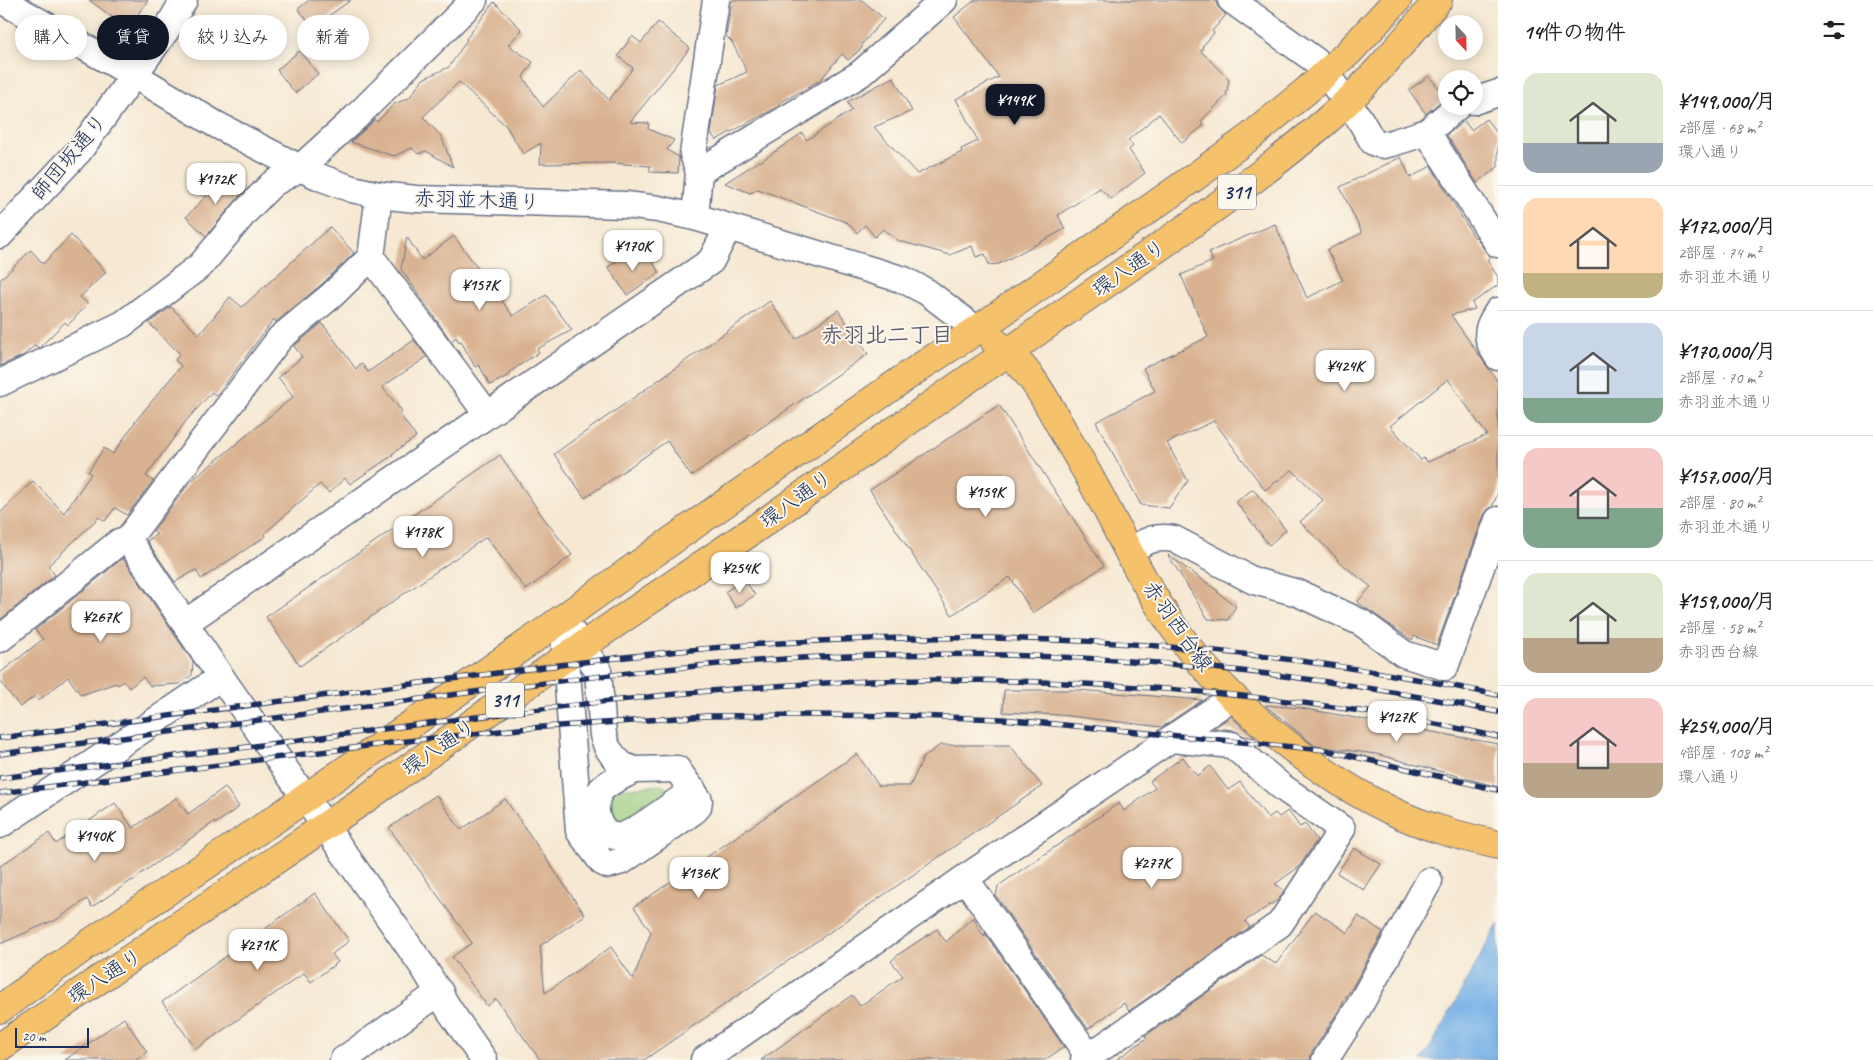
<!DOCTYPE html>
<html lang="ja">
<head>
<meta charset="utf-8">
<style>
  :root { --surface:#fff; --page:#f6f6f6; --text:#202124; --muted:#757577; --line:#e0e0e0; --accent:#111827 }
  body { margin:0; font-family:Caveat,"Klee One",sans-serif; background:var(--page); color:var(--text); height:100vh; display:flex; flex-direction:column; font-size:19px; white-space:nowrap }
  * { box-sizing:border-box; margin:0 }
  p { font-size:16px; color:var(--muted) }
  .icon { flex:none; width:28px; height:28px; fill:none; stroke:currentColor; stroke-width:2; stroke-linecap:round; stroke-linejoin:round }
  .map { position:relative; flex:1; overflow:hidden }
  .details { display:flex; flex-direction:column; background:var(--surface); width:375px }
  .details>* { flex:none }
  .banner { position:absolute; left:15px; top:15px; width:475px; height:45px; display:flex; gap:10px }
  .needle { width:32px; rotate:158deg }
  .controls { position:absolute; left:1438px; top:15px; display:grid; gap:10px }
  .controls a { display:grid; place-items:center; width:45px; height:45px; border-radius:50%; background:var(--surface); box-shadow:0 2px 12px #0003; font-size:25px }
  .scale { position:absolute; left:15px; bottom:12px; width:74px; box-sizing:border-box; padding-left:5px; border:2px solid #1b2f5e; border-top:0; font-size:14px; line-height:18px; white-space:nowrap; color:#1b2f5e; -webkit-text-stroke:4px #fbf7ec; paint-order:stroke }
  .price { position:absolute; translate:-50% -42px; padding:0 11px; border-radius:10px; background:#fff; color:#222; font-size:16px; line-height:32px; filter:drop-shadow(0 1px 2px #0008) }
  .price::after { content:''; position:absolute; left:50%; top:30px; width:15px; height:11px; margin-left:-8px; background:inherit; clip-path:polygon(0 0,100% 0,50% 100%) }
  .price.current { background:var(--accent); color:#fff }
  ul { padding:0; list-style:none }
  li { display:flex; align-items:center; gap:15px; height:125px; padding:0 25px }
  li+li { border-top:1px solid var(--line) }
  li span { display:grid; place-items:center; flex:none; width:140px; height:100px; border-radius:15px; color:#555 }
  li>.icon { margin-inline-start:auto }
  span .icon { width:60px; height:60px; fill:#fffc; stroke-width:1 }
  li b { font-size:21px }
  h2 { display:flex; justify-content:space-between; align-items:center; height:60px; padding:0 25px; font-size:21px }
  .tag { padding:0 18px; border-radius:22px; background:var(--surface); box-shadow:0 2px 12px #0003; font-size:18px; line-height:45px }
  .tag.current { background:var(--accent); color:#fff }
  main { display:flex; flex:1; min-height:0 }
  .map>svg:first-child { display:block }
  .green { fill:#96c979; stroke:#587c6c }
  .water { fill:#75b0e6; stroke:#4870a2 }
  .building { fill:#d9b291; fill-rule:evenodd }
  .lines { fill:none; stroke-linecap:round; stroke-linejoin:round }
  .minor-casing { stroke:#687087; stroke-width:29 }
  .major-casing { stroke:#687087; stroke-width:30 }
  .minor { stroke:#fff; stroke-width:26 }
  .major { stroke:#f5c16b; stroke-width:28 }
  .rail-casing { stroke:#1b2f5e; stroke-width:5.5 }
  .rail { stroke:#fbf7ec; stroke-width:4; stroke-dasharray:11; stroke-linecap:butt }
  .labels { text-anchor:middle; stroke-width:4; stroke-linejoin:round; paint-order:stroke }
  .shield { fill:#fbf7ec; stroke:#5e6b89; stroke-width:1 }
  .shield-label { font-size:20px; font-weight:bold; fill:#1b2f5e }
  .street-label { font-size:21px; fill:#1b2f5e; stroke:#fbf7ec }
  .neighbourhood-label { font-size:22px; font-weight:bold; fill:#5e5d70; stroke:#fbf7ec }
</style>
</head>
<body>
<main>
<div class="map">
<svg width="1498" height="1060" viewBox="0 0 1498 1060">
  <rect width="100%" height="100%" fill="#fbf7ec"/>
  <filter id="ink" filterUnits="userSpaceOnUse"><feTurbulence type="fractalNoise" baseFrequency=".02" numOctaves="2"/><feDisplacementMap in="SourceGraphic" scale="10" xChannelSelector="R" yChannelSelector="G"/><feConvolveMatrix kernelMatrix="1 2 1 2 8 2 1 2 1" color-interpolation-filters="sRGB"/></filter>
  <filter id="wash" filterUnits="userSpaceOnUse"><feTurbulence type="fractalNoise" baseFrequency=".0096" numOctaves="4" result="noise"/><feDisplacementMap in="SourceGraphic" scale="20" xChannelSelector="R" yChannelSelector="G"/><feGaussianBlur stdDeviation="1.12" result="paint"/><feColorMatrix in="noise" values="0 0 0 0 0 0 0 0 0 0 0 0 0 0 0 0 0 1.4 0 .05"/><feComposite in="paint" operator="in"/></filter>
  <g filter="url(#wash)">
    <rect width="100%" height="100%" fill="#f6e8d2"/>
    <!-- green -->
    <polygon class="green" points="660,785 665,787 669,793 627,828 608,824 608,794 617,789"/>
    <!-- water -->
    <polygon class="water" points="1498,924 1498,1060 1421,1060 1431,1046"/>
    <g id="blocks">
      <!-- building -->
      <g class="building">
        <polygon points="89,0 148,0 136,17 122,24"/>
        <polygon points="309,0 351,0 313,27 298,9"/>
        <polygon points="732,0 862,0 884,19 862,44 862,48 848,60 842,54 820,80 780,103 779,106 716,140 711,133 718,85 747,72 732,42 726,36"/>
        <polygon points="975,0 1215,0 1218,7 1226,15 1212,31 1214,33 1202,47 1203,48 1201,51 1229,80 1226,96 1201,121 1204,125 1182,143 1159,114 1128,140 1133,146 1129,150 1145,173 1111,199 1100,188 1058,215 1065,229 999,264 989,265 985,254 976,257 972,246 950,255 899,241 883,229 875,237 865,225 857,233 848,223 758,189 750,193 725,183 759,161 760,162 802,133 807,140 852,110 847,102 893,77 912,111 874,127 917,174 962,152 961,149 978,141 956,99 999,77 954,17"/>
        <polygon points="494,2 522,30 508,45 533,62 523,77 543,107 581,70 609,100 633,68 618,56 632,36 641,43 658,22 690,48 630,122 649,123 648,129 674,140 667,150 679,157 678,173 650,172 650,166 611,163 540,164 541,143 523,154 506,126 459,82 423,117 441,136 453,167 426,151 418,154 412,148 394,156 351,142 375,120 377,122 394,104 409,98 423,79 449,67 467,40 466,39"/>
        <polygon points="299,51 318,74 295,93 277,70"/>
        <polygon points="1429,76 1446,97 1426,114 1409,90"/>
        <polygon points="1486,119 1498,134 1498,167 1477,183 1447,135 1464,121 1471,130"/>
        <path d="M 1401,157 L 1410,178 L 1431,166 L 1474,237 L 1476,237 L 1490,258 L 1487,260 L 1498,277 L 1498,285 L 1472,303 L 1475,309 L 1451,315 L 1498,382 L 1498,493 L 1492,507 L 1488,509 L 1484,515 L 1437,645 L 1414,636 L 1412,640 L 1357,602 L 1371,587 L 1337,560 L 1338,559 L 1300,522 L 1323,500 L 1292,470 L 1265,490 L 1214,421 L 1167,443 L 1188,481 L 1169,508 L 1141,505 L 1096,422 L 1155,391 L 1143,368 L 1208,337 L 1181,275 L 1213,261 L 1209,252 L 1275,224 L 1307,298 L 1343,280 L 1327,250 L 1362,233 L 1340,187 ZM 1448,379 L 1487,435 L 1428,462 L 1424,458 L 1421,460 L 1390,426 Z"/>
        <polygon points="227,174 245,190 206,236 186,217"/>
        <polygon points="330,227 354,253 322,284 276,322 274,319 216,396 212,392 186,421 146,476 153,481 127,515 115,508 105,521 99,517 48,566 55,575 0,620 0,513 33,481 64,513 91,474 88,472 104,448 113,454 138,418 181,366 175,360 180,354 149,323 171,307 199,335 230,297 242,307"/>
        <polygon points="71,235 106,272 80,297 88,304 68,325 65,322 39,348 35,345 24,355 0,366 0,280 31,250 43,264"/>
        <polygon points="454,236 513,316 546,295 572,330 537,349 539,352 510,372 511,374 490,385 479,365 475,367 461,341 459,342 456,337 451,341 401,269 407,237 422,260"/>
        <polygon points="638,253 651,259 659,273 627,295 608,267 624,256 627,260"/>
        <polygon points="770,301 796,339 838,310 868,354 691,476 667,441 585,498 554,454"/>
        <polygon points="322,323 356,369 361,363 368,372 414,340 427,357 382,387 402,411 399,413 416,437 392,454 393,455 350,484 345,478 329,493 320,484 265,533 266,536 201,579 196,570 175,582 147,541 157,534 153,531 190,482 293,397 278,377 302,357 294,346"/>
        <polygon points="999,405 1104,566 1033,613 1010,577 952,615 870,490"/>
        <polygon points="500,455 543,517 572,555 526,590 486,537 300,666 266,617"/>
        <polygon points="1253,489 1286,530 1269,545 1236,502"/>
        <polygon points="1168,555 1218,591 1217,592 1236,606 1228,620 1208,619"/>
        <polygon points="123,558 193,662 192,675 179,684 150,686 143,677 129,688 124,681 118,685 116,683 81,695 68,677 38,701 35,696 20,707 0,681 0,673 43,639 35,630"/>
        <polygon points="744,579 755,595 736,608 725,592"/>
        <polygon points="1004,690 1078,690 1202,700 1162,727 1061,715 1003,712"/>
        <polygon points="1265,705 1301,708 1498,744 1498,787 1376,754 1315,746"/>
        <polygon points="1231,716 1237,722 1255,738 1244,736 1233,730 1214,728"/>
        <polygon points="940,745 1010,745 1042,786 644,1060 540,1060 496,999 487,1006 452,957 472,943 389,828 436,795 461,830 505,799 585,915 540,946 545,993 611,947 633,979 651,932 634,907 857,754 879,786 910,786 923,758"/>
        <polygon points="1183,757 1197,776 1210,766 1228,790 1240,782 1268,818 1275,813 1279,817 1288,811 1300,827 1305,824 1317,840 1299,867 1275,884 1284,890 1278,900 1245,921 1250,927 1129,1011 1124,1003 1088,1029 996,896 998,886 1119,803 1124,811 1155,788 1150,781"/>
        <polygon points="225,787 239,807 215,824 214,822 142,873 133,881 132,880 92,907 87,899 53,922 52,921 0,944 0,866 49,833 56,844 115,803 133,828 176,798 188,814"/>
        <polygon points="1354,848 1381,864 1364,890 1337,873"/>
        <polygon points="315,893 349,941 332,954 338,962 311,982 304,973 196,1049 162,1002"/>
        <polygon points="1315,911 1348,933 1358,916 1383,932 1352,988 1342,1002 1343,1004 1312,1052 1310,1060 1116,1060 1147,1038 1145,1036 1261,955 1276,964"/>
        <polygon points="973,917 984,937 985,933 1064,1047 1045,1060 761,1060 852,995 860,1006 903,976 891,961 899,954 937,929 946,942"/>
        <polygon points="124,1018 147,1052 136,1060 65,1060"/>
      </g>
    </g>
  </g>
  <g filter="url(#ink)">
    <use href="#blocks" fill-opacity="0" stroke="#687087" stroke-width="1"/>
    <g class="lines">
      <defs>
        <g id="minor">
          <polyline points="1,0 134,75 215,124 300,168 322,178 352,189 379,195 416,199 626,205 658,209 695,217 904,280 927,292 977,330"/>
          <polyline points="1231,0 1316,61 1359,118 1373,142 1378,144 1384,145 1392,143 1427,132 1458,106"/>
          <polyline points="1474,101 1498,93"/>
          <polyline points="1427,132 1498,244"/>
          <polyline points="699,172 693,154 716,0"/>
          <polyline points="695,217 699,172 860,74 944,0"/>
          <polyline points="0,235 79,151 165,32 184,0"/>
          <polyline points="371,257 487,414"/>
          <path d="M 1498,311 C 1485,331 1485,337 1498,357"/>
          <polyline points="0,383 123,324 201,265 245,212 272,184 300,168 355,118 474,0"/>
          <polyline points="128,539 221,677 424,968 450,1011 484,1060"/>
          <path d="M 1128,551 C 1145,542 1154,535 1174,539 L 1254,581 L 1298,593 L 1362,623 L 1404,654 L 1445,667 L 1498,520"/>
          <polygon points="563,619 598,670 603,735 607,747 614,757 622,765 634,770 677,769 699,800 698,807 694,811 622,861 608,865 602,862 579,831"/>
          <polyline points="185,623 711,261 728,228"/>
          <polyline points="0,639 119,542 128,539 280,338 332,295 371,257 379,195"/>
          <path d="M 634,770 C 623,776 609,781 601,790 C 589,805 598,840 621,836 C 635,834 678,800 693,790"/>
          <polyline points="0,825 221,677"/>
          <polyline points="965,878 1091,1060"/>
          <polyline points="343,1060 440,992"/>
          <polyline points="704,1060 965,878 1233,697"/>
          <polyline points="1084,1060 1280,924 1342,829 1282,787 1232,745 1171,739"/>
          <polyline points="1325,1060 1357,1010 1429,881"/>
        </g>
        <g id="major">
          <path d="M 995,342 C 1032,369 1045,399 1067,438 C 1085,468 1102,499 1118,531 C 1136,567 1155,602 1179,635 C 1226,701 1317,775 1390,810 C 1424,827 1461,836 1498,845"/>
          <polyline points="0,1009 87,945 278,817 538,636 681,534 920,367 977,330 1203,171 1251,136 1306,91 1349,52 1397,0"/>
          <path d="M 0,1047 L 368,797 L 566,657 L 749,533 L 971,377 L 1009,352 C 1114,275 1226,207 1325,122 C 1367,86 1403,42 1438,0"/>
        </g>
      </defs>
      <!-- minor casing -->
      <use href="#minor" class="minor-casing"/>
      <!-- major casing -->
      <use href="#major" class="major-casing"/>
      <!-- minor -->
      <use href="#minor" class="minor"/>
      <!-- major -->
      <use href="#major" class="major"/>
      <defs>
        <g id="rail">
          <path d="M 0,738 C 148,718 296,699 443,680 C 561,665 679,648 797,642 C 1032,629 1268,646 1498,695"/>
          <path d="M 0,754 C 138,736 276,718 413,700 C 548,682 684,664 820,657 C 1048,647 1275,665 1498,712"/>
          <path d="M 0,778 C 135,762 271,744 406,726 C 561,706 717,686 873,681 C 957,678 1040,681 1123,686 C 1249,694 1374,709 1498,737"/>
          <polyline points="0,793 407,741 529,728 707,716 813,715 913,716 1002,719 1325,750 1498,790"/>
        </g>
      </defs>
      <!-- rail casing -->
      <use href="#rail" class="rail-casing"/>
      <!-- rail -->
      <use href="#rail" class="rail"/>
    </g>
  </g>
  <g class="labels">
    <!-- shield labels -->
    <g class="shield">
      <rect x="1218" y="174.5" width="38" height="35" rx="4"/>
      <rect x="486" y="682.5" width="38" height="35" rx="4"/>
    </g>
    <g class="shield-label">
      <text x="1237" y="199">311</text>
      <text x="505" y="707">311</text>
    </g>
    <!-- street labels -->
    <g class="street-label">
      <text transform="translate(69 157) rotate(-50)" y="7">師団坂通り</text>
      <text transform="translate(477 200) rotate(2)" y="7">赤羽並木通り</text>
      <text transform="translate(1129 268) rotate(-35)" y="7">環八通り</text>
      <text transform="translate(796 499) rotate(-36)" y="7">環八通り</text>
      <text transform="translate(1178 626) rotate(55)" y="7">赤羽西台線</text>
      <text transform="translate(439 747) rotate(-35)" y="7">環八通り</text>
      <text transform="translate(105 976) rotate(-33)" y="7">環八通り</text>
    </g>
    <!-- neighbourhood labels -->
    <g class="neighbourhood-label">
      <text x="887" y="342">赤羽北二丁目</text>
    </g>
  </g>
</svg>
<div class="controls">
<a><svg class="needle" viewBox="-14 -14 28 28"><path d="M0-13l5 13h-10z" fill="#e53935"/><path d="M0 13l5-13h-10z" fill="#757577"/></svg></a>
<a><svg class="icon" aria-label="locate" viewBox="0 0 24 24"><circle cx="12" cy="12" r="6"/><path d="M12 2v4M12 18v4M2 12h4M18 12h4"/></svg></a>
</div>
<div class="scale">20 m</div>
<b class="price current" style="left:1015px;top:126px">¥149K</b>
<b class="price" style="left:216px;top:205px">¥172K</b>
<b class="price" style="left:633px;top:272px">¥170K</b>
<b class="price" style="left:480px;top:311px">¥157K</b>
<b class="price" style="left:1345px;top:392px">¥424K</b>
<b class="price" style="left:986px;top:518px">¥159K</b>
<b class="price" style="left:423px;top:558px">¥178K</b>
<b class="price" style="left:740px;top:594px">¥254K</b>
<b class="price" style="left:101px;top:643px">¥267K</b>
<b class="price" style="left:1397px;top:743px">¥127K</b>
<b class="price" style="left:95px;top:862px">¥140K</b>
<b class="price" style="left:1152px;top:889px">¥277K</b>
<b class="price" style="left:699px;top:899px">¥136K</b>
<b class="price" style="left:258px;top:971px">¥271K</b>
<div class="banner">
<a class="tag">購入</a>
<a class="tag current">賃貸</a>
<a class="tag">絞り込み</a>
<a class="tag">新着</a>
</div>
</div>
<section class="details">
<h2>14件の物件<svg class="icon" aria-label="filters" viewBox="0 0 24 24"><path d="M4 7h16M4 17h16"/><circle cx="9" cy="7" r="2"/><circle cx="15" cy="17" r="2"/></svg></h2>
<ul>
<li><span style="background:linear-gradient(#dfe7d0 70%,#9aa5b1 0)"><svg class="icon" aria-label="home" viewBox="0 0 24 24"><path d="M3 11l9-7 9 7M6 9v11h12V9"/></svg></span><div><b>¥149,000/月</b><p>2部屋 · 68 m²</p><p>環八通り</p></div></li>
<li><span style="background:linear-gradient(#ffd9b3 75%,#c2b280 0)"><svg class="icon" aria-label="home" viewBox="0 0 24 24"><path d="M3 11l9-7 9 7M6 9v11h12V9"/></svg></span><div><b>¥172,000/月</b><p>2部屋 · 74 m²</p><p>赤羽並木通り</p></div></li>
<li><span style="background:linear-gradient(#c9d6e8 75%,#7fa58c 0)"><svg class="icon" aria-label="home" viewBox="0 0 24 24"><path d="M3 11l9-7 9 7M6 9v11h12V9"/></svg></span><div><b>¥170,000/月</b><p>2部屋 · 70 m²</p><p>赤羽並木通り</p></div></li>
<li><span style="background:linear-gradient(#f6c9c9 60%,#7fa58c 0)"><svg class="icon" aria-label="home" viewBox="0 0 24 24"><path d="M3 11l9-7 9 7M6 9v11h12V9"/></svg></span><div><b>¥157,000/月</b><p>2部屋 · 80 m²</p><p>赤羽並木通り</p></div></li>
<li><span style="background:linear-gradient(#dfe7d0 65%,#b9a48a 0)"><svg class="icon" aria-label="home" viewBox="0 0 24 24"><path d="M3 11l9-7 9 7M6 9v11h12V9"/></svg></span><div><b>¥159,000/月</b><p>2部屋 · 58 m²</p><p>赤羽西台線</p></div></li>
<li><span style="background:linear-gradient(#f6c9c9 65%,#b9a48a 0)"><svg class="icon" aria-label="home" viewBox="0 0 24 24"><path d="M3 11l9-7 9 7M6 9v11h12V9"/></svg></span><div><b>¥254,000/月</b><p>4部屋 · 108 m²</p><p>環八通り</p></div></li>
</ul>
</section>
</main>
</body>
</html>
